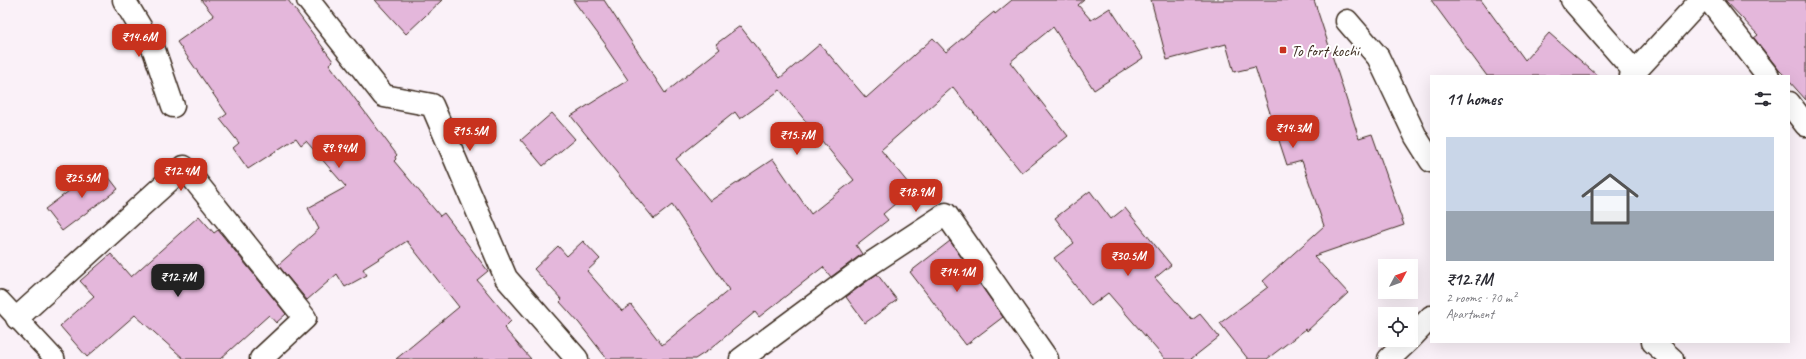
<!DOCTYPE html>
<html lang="en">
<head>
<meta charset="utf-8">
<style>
  :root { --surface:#fff; --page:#f2f2f3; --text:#2b2b33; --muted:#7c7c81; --accent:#c8321e }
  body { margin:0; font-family:Caveat,sans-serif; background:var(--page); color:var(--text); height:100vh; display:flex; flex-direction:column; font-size:15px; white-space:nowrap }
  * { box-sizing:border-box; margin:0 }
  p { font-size:13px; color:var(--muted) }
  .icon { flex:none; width:22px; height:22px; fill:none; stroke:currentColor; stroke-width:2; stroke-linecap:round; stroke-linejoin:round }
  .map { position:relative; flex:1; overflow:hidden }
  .sheet { position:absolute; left:1430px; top:75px; width:360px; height:268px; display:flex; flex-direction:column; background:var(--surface); border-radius:0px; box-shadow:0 4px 16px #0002 }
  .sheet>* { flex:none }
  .needle { width:26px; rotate:49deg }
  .tools { position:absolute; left:1378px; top:259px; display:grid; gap:8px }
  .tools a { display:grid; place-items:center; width:40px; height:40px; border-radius:0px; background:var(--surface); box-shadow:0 4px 16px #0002; font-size:20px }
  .price { position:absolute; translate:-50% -34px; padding:0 9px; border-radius:8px; background:var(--accent); color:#fff; font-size:13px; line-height:26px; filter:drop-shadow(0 1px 2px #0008) }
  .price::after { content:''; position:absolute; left:50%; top:24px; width:12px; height:9px; margin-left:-6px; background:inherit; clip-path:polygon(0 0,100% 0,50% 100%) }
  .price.on { background:#222; color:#fff }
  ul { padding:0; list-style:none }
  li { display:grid; align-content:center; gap:8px; height:212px; padding:0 16px }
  li span { display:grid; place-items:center; height:124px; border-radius:0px; color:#555 }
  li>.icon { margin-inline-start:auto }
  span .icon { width:72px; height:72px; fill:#fffc; stroke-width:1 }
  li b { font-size:17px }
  h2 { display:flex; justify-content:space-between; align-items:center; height:48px; padding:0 16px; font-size:17px }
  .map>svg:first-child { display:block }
  .building { fill:#e4b7db; stroke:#3b2a1e; fill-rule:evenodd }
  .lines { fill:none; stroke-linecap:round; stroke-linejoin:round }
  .lane-casing { stroke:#3b2a1e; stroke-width:22 }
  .street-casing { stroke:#3b2a1e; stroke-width:25 }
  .secondary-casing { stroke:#3b2a1e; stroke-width:25 }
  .lane { stroke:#fff; stroke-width:19 }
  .street { stroke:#fff; stroke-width:22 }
  .secondary { stroke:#fff; stroke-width:22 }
  .poi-dot { fill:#c8321e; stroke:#fff; stroke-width:1.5 }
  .labels { text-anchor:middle; stroke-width:4; stroke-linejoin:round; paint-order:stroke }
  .poi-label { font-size:16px; fill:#3b2a1e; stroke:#fff; text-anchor:start }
</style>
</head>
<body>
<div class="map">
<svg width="1806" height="359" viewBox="0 0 1806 359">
  <rect width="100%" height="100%" fill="#faf1f8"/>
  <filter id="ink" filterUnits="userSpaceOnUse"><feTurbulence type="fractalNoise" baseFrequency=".025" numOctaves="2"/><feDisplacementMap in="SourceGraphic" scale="8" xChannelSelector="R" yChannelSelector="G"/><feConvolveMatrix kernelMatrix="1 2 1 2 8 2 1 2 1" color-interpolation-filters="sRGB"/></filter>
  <g filter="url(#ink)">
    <!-- building -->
    <g class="building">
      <polygon points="201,0 288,0 333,61 329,64 397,155 395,157 396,159 394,161 440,216 444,213 488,271 477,280 511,321 504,328 531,359 396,359 459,307 407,241 363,269 367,275 345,287 337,274 307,300 278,265 319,229 308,208 346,187 306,141 301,145 296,138 248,169 233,148 239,143 220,119 227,114 177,42 214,16"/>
      <polygon points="375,0 442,0 406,34"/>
      <path d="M 573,0 L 604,0 L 665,93 L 720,49 L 716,44 L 740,26 L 780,78 L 820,44 L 866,98 L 933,38 L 946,52 L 994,12 L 995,14 L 1012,0 L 1084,0 L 1078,5 L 1091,20 L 1110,8 L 1143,58 L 1094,90 L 1053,27 L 1010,62 L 1068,136 L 1022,173 L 953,87 L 881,150 L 913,189 L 883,214 L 888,220 L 856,245 L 862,254 L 831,277 L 823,267 L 759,317 L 755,312 L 709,350 L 695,359 L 607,359 L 579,323 L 560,302 L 562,300 L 534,269 L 558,246 L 567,256 L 583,241 L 600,259 L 587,271 L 622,311 L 631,305 L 662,345 L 729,290 L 672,205 L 654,219 L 571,116 L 628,80 L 605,46 L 606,45 ZM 780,90 L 854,180 L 811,214 L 773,159 L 710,201 L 676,159 L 735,112 L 740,119 Z"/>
      <polygon points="1151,0 1314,0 1359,138 1372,134 1404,225 1314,256 1348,293 1307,331 1306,329 1267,359 1248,359 1220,323 1268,287 1263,281 1324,226 1302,161 1287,165 1255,67 1234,72 1226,44 1167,60"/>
      <polygon points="1431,0 1481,0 1525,60 1549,33 1598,76 1487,76"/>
      <polygon points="1725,0 1806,0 1806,100 1789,81 1789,76 1785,76 1779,70 1754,38 1758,35"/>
      <polygon points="552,113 575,139 543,166 521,140"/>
      <polygon points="101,167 118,189 62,231 45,209"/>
      <polygon points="1090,191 1111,219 1125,208 1171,265 1155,278 1192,320 1200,314 1219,337 1191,359 1165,359 1108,293 1091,306 1054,258 1074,243 1055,218"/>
      <polygon points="199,216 214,233 218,230 286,314 276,323 269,315 220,359 184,359 135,315 87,357 60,326 94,296 80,281 111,254 131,277"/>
      <polygon points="950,241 1003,317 966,345 910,272"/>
      <polygon points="877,274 897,300 865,323 846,297"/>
    </g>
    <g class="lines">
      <defs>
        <polyline id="lane" points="0,300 55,359"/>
        <g id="street">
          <polyline points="124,0 154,50 173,106"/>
          <polyline points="308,0 384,96 432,105 506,278 577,359"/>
          <polyline points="1572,0 1634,71"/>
          <polyline points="1709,0 1768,76"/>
          <polyline points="1347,21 1378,57 1416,137 1431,161"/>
          <polyline points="1789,103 1806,125"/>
          <polyline points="17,318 184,167 305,318 261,359"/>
          <polyline points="1653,342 1672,359"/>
          <polyline points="741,359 864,268 946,214 1047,359"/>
        </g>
        <g id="secondary">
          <polyline points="1631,76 1701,0"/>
          <polyline points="1411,338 1431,317"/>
          <polyline points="1389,359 1409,340"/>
        </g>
      </defs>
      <!-- lane casing -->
      <use href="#lane" class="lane-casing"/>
      <!-- street casing -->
      <use href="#street" class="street-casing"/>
      <!-- secondary casing -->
      <use href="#secondary" class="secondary-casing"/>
      <!-- lane -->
      <use href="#lane" class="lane"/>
      <!-- street -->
      <use href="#street" class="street"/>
      <!-- secondary -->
      <use href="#secondary" class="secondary"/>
    </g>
  </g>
  <!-- markers -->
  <rect class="poi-dot" x="1279" y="46" width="8" height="8" rx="2"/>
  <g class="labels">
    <!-- poi labels -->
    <g class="poi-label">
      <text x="1291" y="56">To fort kochi</text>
    </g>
  </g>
</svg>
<div class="tools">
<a><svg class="needle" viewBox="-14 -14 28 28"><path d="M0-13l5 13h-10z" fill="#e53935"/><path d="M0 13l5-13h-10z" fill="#7c7c81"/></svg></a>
<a><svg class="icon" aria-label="locate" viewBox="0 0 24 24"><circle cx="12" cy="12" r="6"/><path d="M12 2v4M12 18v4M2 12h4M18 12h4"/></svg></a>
</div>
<b class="price" style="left:139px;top:58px">₹14.6M</b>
<b class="price" style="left:1293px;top:149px">₹14.3M</b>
<b class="price" style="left:470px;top:152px">₹15.5M</b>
<b class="price" style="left:797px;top:156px">₹15.7M</b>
<b class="price" style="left:339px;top:169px">₹9.94M</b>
<b class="price" style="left:181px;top:192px">₹12.4M</b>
<b class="price" style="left:82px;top:199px">₹25.5M</b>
<b class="price" style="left:916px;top:213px">₹18.9M</b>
<b class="price" style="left:1128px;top:277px">₹30.5M</b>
<b class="price" style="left:957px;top:293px">₹14.1M</b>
<b class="price on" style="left:178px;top:298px">₹12.7M</b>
<section class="sheet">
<h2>11 homes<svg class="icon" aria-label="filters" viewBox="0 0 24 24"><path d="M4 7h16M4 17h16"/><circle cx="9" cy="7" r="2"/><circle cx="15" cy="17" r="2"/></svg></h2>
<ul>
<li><span style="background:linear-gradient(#c9d6e8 60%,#9aa5b1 0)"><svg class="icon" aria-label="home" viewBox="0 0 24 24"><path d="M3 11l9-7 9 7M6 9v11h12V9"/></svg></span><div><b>₹12.7M</b><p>2 rooms · 70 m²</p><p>Apartment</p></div></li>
</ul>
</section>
</div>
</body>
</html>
